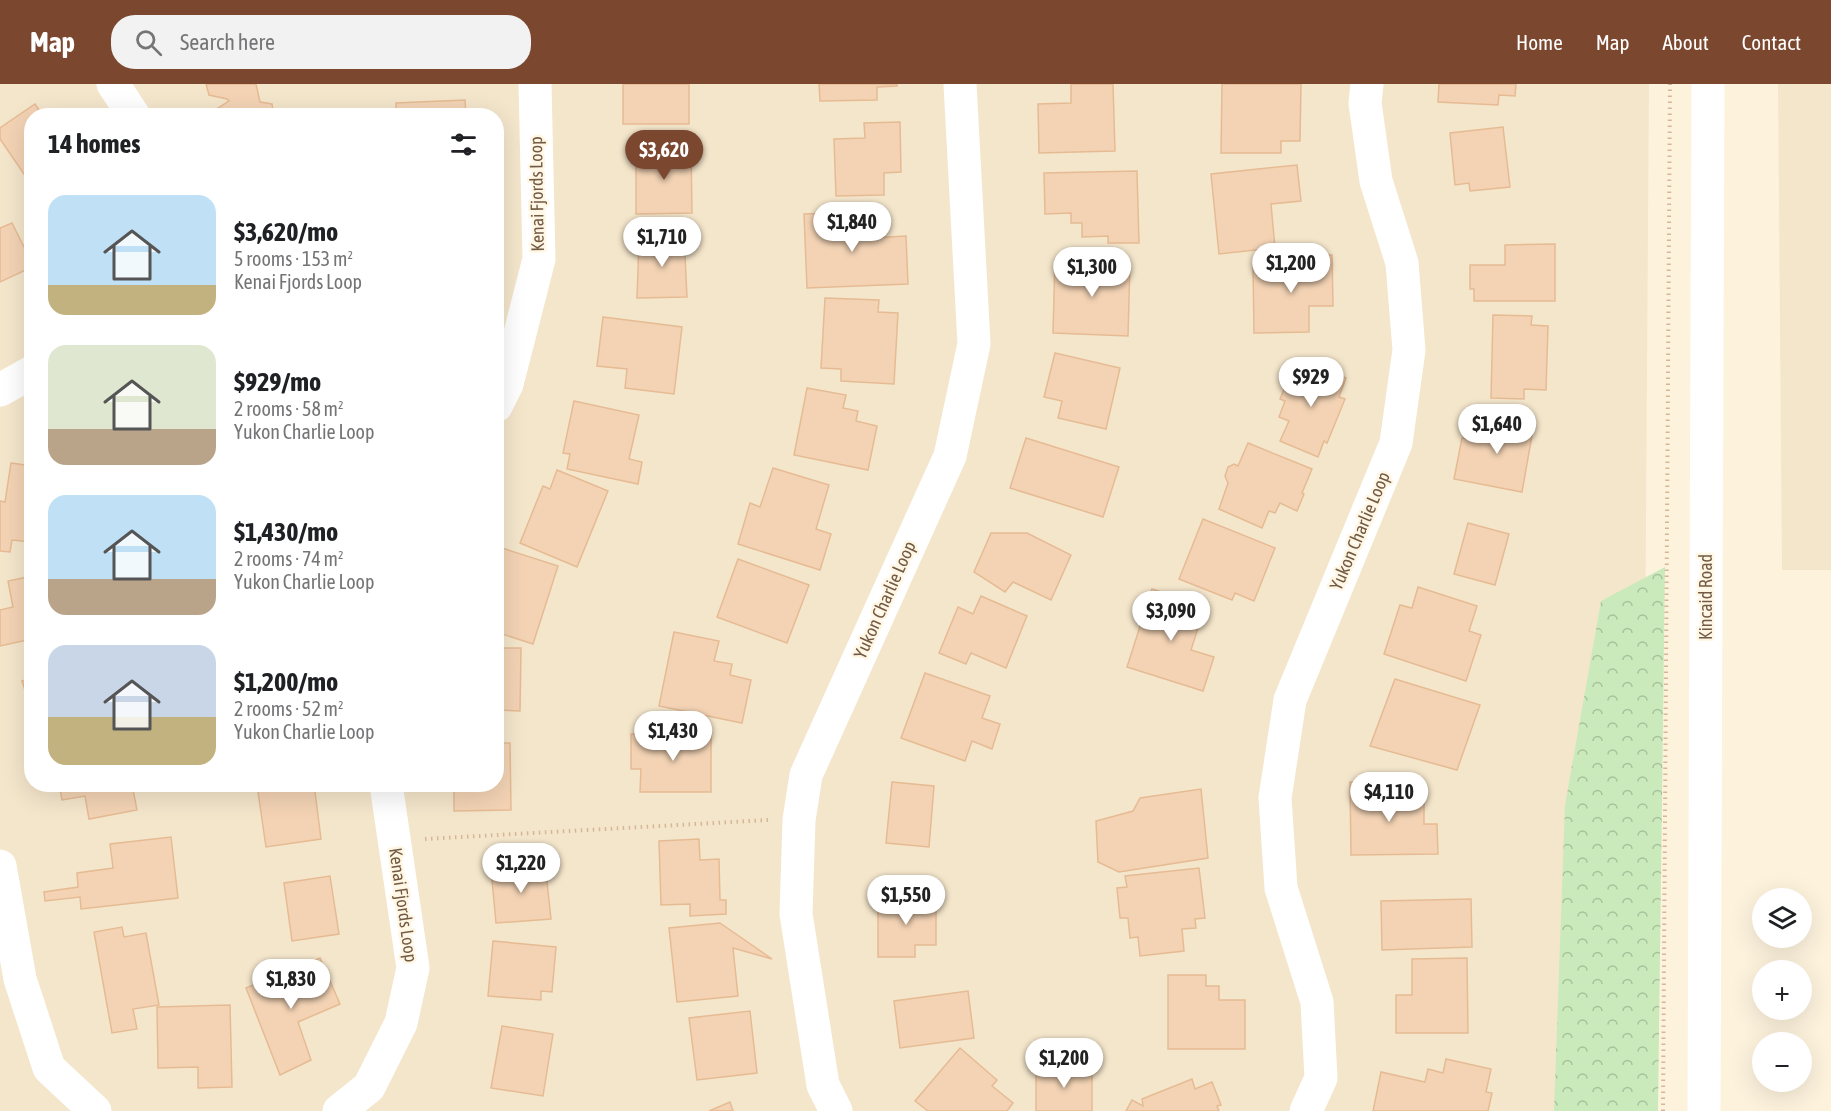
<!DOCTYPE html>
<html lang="en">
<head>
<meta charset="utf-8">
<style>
  :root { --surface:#fff; --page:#f2f2f2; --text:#202124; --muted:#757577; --accent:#7c472f }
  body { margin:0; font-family:"Asap Condensed",sans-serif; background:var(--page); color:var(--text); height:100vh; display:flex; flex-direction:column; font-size:22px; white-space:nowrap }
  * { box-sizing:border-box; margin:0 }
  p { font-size:20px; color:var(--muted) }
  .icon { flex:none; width:33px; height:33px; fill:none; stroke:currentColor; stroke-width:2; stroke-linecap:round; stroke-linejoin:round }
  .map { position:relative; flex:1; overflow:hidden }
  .details { position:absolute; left:24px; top:24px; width:480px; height:684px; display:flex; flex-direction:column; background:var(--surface); border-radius:24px; box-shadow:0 6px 24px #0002 }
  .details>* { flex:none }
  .controls { position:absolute; left:1752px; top:804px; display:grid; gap:12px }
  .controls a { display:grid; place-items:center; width:60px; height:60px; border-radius:50%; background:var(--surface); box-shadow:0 6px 24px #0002; font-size:30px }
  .price { position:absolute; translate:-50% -51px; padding:0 14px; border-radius:21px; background:#fff; color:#222; font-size:20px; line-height:39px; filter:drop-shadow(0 2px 3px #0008) }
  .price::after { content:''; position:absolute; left:50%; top:36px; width:18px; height:14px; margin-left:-9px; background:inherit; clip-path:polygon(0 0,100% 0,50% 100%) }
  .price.on { background:var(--accent); color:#fff }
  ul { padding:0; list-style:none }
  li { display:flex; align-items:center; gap:18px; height:150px; padding:0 24px }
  li span { display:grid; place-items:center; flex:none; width:168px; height:120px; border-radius:18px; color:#555 }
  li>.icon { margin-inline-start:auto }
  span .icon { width:72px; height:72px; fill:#fffc; stroke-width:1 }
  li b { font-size:26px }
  h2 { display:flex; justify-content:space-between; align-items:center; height:72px; padding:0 24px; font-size:26px }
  header { display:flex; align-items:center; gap:36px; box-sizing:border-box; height:84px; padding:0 30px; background:var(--accent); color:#fff }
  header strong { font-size:28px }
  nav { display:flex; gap:33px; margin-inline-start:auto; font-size:21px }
  .search { width:420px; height:54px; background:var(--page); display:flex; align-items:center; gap:15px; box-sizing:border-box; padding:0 21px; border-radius:24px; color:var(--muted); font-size:22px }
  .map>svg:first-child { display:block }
  .residential { fill:#f4e6cb; fill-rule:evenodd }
  .forest { fill:url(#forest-crowns) }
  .building { fill:#f3d3b4; stroke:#e6bb94; stroke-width:1.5 }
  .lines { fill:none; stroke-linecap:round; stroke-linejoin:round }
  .path { stroke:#d7b698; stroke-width:4; stroke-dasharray:1.5 4.5; stroke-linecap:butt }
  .minor { stroke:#fff; stroke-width:33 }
  .labels { text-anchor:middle; stroke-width:5; stroke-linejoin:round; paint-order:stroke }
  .street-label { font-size:18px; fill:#725a45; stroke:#fff7e4 }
</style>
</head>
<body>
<header>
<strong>Map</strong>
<div class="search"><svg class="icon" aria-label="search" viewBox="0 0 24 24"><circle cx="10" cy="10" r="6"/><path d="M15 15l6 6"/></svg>Search here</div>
<nav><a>Home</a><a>Map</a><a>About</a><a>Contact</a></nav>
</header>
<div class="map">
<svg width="1831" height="1027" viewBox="0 0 1831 1027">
  <defs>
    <pattern id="forest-crowns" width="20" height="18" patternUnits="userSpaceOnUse" patternTransform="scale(1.5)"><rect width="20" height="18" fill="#caeabc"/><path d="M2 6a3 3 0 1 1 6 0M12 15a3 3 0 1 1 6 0" fill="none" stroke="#a8c19b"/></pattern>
  </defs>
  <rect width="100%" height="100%" fill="#fdf3dd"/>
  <!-- residential -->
  <g class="residential">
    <path d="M 0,0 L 1649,0 L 1642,1027 L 0,1027 ZM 32,32 L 496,32 L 496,700 L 32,700 Z"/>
    <polygon points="1778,0 1831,0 1831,486 1782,486"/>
  </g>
  <!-- forest -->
  <polygon class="forest" points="1665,483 1658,1027 1554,1027 1565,721 1601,517"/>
  <!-- building -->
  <g class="building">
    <polygon points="206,0 256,0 260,18 272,20 274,32 206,32 229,17 227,15 209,11"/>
    <rect x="623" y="0" width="66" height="40"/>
    <polygon points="819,0 897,0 897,2 877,3 877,16 820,17"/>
    <polygon points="1071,0 1113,0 1115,67 1039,69 1038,20 1071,19"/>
    <polygon points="1222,0 1301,0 1300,57 1281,57 1281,69 1221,69"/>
    <polygon points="1439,0 1516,0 1515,12 1499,11 1498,21 1438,18"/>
    <polygon points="465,16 466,32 396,32 396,19"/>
    <polygon points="35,20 43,32 32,32 32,93 28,96 0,55 0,44"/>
    <polygon points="900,38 901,88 884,89 884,111 836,112 834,55 865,54 864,39"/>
    <polygon points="1503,43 1510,103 1470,107 1469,99 1455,101 1450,49"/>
    <polygon points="691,63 692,129 636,130 636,64"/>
    <polygon points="1297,81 1301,117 1271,120 1275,164 1219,170 1211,90"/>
    <polygon points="1137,87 1139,159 1108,159 1108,152 1082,153 1082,139 1071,139 1071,129 1045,130 1044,89"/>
    <polygon points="870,128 871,154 906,152 908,200 807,204 804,130"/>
    <polygon points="12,139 32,179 32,183 0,198 0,144"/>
    <polygon points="684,152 687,213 637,214 639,156"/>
    <polygon points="1555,160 1555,217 1474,217 1474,205 1470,205 1470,181 1505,181 1505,161"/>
    <polygon points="1332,171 1333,222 1309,222 1309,248 1254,249 1253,183 1292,183 1291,172"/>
    <polygon points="1055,176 1130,178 1128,252 1053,249"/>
    <polygon points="825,214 879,216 878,228 898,229 894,300 841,297 841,285 821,284"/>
    <polygon points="1493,231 1532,232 1531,241 1548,242 1546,306 1524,305 1524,315 1491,314"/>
    <polygon points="603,233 682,243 674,310 625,304 627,285 597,282"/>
    <polygon points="1055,269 1120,284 1106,345 1058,334 1062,317 1044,313"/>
    <polygon points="1304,277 1346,294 1339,313 1345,315 1327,359 1324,357 1318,373 1280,357 1289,337 1279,333 1285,317 1280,315 1289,294 1293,296 1294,294 1297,294"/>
    <polygon points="807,304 846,311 843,324 858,327 856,337 877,342 868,386 794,371"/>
    <polygon points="574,317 639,331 629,375 642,378 638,400 567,385 570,370 563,369"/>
    <polygon points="1486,331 1534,340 1522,408 1454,395 1462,354 1481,357"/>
    <polygon points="1026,354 1119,383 1103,433 1010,404"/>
    <polygon points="1248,359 1312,385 1302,409 1304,410 1297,427 1280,419 1275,429 1269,427 1262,444 1219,425 1228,399 1225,392 1228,383 1234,380 1238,382"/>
    <polygon points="11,379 32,382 32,458 12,456 10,468 0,467 0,417 5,418"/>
    <polygon points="773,384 829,401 816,445 831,450 820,486 738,460 750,419 760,423"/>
    <polygon points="557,386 608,407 577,483 520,459 543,402 550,405"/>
    <polygon points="1203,435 1275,464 1254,517 1235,509 1232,516 1179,495"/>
    <polygon points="1468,439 1509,450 1495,501 1454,490"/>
    <polygon points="991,449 1027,449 1071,471 1051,516 1013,498 1005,508 974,488"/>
    <polygon points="502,464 558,482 533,560 496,548 496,482"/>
    <polygon points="738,475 809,501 787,559 717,533"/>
    <polygon points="32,492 32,555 0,562 0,526 13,523 8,497"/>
    <polygon points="1418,503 1477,522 1469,547 1481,551 1466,597 1384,570 1400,521 1412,524"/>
    <polygon points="1152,505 1205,522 1191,566 1214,573 1203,607 1127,583"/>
    <polygon points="981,512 1027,532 1006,584 971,569 966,580 939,569 958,523 973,530"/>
    <polygon points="674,548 719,557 714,577 732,580 730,591 751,596 742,639 659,622"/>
    <polygon points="496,564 521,564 520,627 496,626"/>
    <polygon points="925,589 990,612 982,634 1000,640 992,665 972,657 965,677 901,654"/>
    <polygon points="32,594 32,628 22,597"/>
    <polygon points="1395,595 1480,621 1457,686 1370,662"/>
    <polygon points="631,650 711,650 711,708 640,708 641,685 631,685"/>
    <polygon points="496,659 510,659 511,726 454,727 454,700 496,700"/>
    <polygon points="1381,697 1381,712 1424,711 1424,740 1437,740 1438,770 1351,771 1350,698"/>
    <polygon points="892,698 934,702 929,763 886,759"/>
    <polygon points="59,700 132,700 137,726 89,735 85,712 62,716"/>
    <polygon points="264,700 314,700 321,755 266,763 257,701"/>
    <polygon points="1201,705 1208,774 1119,788 1098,778 1096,737 1133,727 1140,714"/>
    <polygon points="171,753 178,814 81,825 80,813 45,817 44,808 78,803 77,789 113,784 110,760"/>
    <polygon points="699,755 700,776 719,775 720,816 726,816 726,830 690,832 690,820 661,821 659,757"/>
    <polygon points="545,779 551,835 496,839 491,785"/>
    <polygon points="1199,784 1205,834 1195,835 1196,844 1182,845 1184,867 1140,872 1138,853 1130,854 1128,834 1120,834 1117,804 1127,803 1125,792"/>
    <polygon points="330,792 339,850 292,857 284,799"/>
    <polygon points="878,815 936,815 936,861 915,861 915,873 878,873"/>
    <polygon points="1471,815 1472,863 1382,866 1381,817"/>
    <polygon points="720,839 772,875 733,864 738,912 677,918 669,844"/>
    <polygon points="122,843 124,853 146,849 159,921 133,925 137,945 112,949 94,848"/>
    <polygon points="493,857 556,863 552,908 541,907 541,916 488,912"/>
    <polygon points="320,874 340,920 298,938 311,976 280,991 246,904"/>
    <polygon points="1467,874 1468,949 1396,949 1396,911 1412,911 1412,875"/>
    <polygon points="1168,891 1206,891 1206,902 1219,902 1219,916 1245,916 1245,965 1168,965"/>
    <polygon points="968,907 974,954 900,964 894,917"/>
    <polygon points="230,921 232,1003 198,1004 198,983 158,984 157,923"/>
    <polygon points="750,927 757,989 697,996 689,934"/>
    <polygon points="502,942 553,950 543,1012 491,1004"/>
    <polygon points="960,964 997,996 992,1002 1013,1019 1007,1027 928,1027 915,1017"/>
    <polygon points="1446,975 1491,985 1486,1008 1492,1009 1488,1027 1373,1027 1381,988 1425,998 1428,985 1443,989"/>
    <rect x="1036" y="983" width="56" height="44"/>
    <polygon points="1192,995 1195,1005 1212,998 1221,1021 1217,1022 1219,1027 1126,1027 1132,1016 1143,1022 1142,1015"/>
    <polygon points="730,1018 733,1027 709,1027"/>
  </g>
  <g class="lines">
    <!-- path -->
    <g class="path">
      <polyline points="425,755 768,736"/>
      <polyline points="1663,1027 1670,0"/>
    </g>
    <!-- minor -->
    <g class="minor">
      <polyline points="113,0 134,32"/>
      <polyline points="0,306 32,288"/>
      <polyline points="496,322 507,300 539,175 535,0"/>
      <polyline points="0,782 20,895 49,984 95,1027"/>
      <polyline points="339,1027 369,1003 401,939 413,884 386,700"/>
      <polyline points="836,1027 823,1001 796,830 799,736 806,691 950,372 974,260 960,0"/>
      <polyline points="1306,1027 1321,994 1317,918 1281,804 1275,714 1290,616 1396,359 1409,266 1402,179 1376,97 1365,19 1367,0"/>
      <polyline points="1704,1027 1708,0"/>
    </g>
  </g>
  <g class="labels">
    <!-- street labels -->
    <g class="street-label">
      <text transform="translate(537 110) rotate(-91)" y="6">Kenai Fjords Loop</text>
      <text transform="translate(1360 447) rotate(-67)" y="6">Yukon Charlie Loop</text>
      <text transform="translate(1706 513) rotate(-90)" y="6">Kincaid Road</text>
      <text transform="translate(885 516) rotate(-66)" y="6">Yukon Charlie Loop</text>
      <text transform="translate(403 821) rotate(82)" y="6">Kenai Fjords Loop</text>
    </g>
  </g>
</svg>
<div class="controls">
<a><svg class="icon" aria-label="layers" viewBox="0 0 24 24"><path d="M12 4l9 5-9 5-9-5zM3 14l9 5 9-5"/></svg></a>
<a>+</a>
<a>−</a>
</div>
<b class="price on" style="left:664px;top:97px">$3,620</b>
<b class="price" style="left:852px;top:169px">$1,840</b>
<b class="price" style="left:662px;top:184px">$1,710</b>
<b class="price" style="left:1291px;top:210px">$1,200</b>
<b class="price" style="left:1092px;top:214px">$1,300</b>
<b class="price" style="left:1311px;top:324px">$929</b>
<b class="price" style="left:1497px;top:371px">$1,640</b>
<b class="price" style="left:1171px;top:558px">$3,090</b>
<b class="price" style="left:673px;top:678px">$1,430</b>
<b class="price" style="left:1389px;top:739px">$4,110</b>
<b class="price" style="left:521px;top:810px">$1,220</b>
<b class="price" style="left:906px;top:842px">$1,550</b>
<b class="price" style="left:291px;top:926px">$1,830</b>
<b class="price" style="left:1064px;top:1005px">$1,200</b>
<section class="details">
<h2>14 homes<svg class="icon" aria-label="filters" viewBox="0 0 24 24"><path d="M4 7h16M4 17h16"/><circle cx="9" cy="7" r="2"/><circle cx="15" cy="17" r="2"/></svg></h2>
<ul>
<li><span style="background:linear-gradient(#bfe0f5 75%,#c2b280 0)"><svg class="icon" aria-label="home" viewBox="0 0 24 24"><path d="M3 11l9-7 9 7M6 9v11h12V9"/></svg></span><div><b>$3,620/mo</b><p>5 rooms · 153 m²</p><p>Kenai Fjords Loop</p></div></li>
<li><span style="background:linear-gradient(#dfe7d0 70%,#b9a48a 0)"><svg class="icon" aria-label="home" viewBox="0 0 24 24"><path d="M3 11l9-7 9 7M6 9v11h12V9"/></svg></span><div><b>$929/mo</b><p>2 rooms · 58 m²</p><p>Yukon Charlie Loop</p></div></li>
<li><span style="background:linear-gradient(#bfe0f5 70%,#b9a48a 0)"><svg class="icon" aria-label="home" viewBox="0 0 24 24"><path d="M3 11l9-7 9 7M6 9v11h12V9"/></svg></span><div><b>$1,430/mo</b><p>2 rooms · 74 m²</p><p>Yukon Charlie Loop</p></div></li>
<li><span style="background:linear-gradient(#c9d6e8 60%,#c2b280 0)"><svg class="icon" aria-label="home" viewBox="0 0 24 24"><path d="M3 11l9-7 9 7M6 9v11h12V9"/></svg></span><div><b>$1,200/mo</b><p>2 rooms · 52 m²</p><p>Yukon Charlie Loop</p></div></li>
</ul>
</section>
</div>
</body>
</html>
